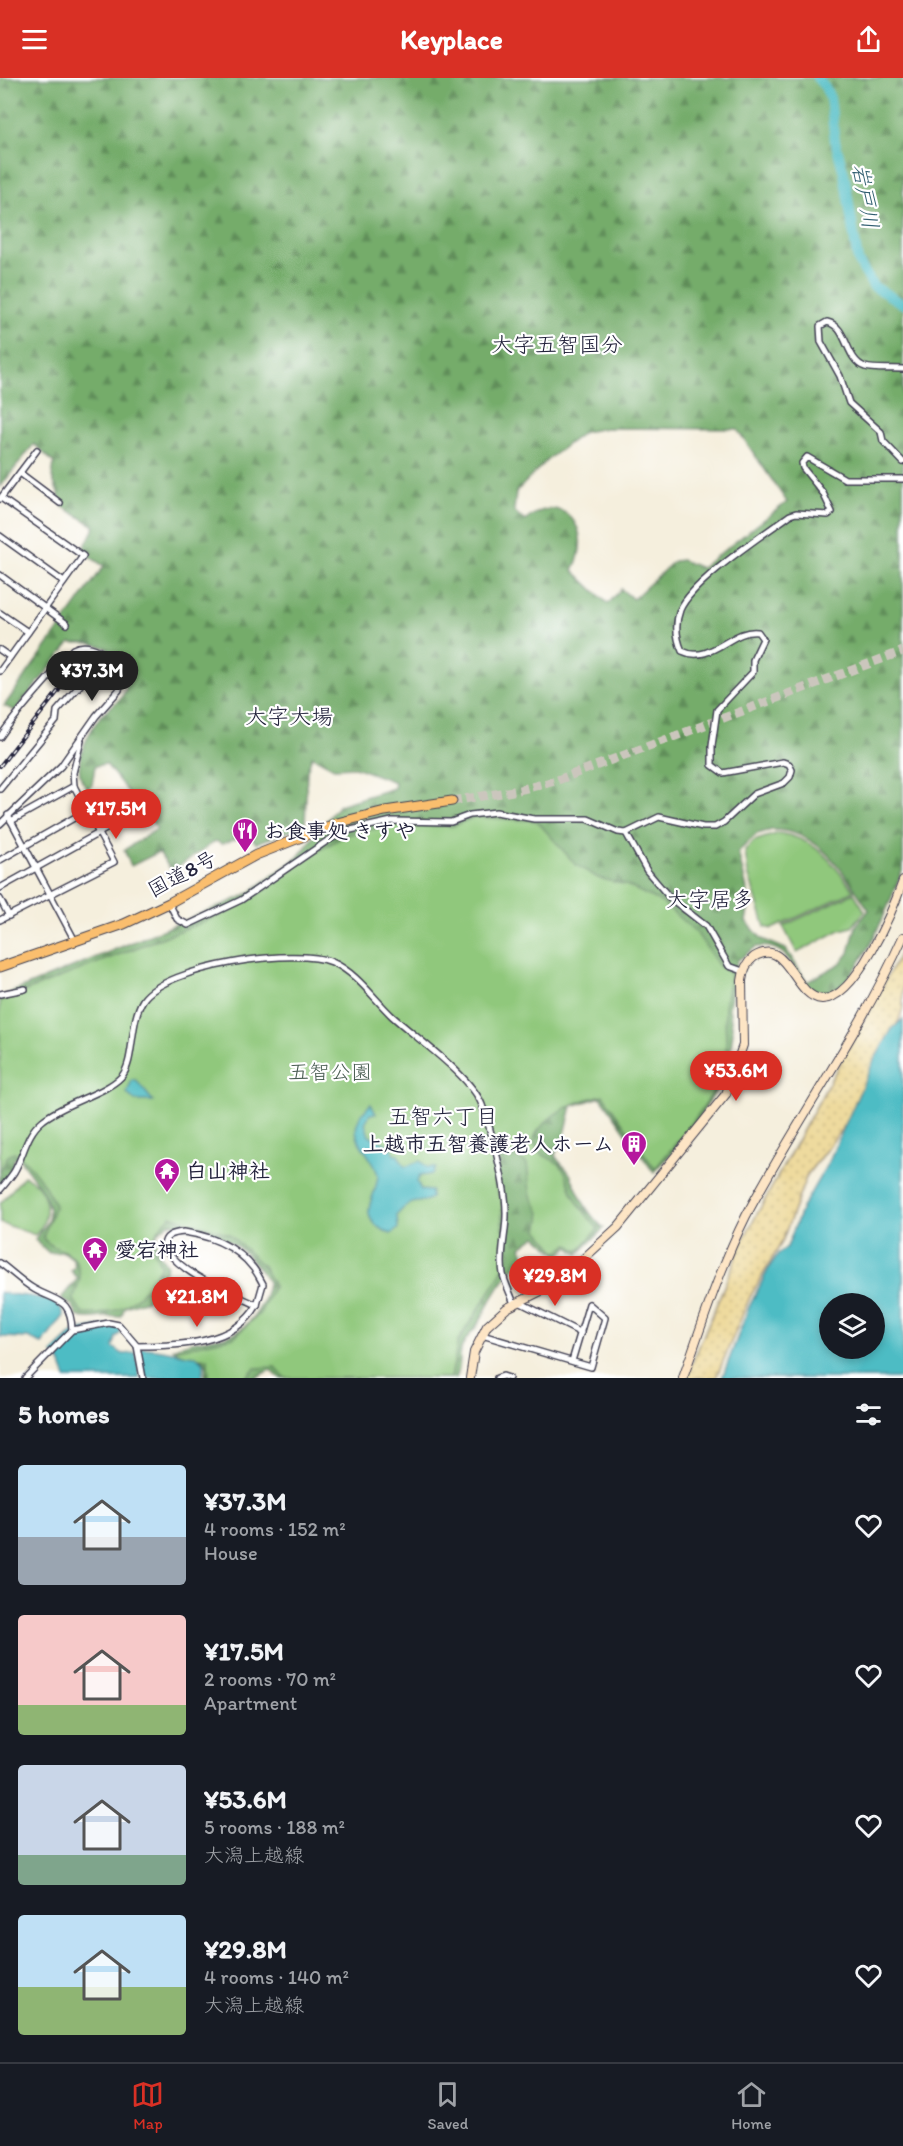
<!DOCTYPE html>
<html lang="en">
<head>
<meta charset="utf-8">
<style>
  :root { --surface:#171b24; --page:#242831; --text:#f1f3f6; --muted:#9ea1a6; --line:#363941; --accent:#d93025 }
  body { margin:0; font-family:Itim,"Klee One",sans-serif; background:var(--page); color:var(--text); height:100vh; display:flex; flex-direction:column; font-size:22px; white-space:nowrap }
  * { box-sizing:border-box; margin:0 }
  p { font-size:20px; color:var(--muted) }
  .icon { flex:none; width:33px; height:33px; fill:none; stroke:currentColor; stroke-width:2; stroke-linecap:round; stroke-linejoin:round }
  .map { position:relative; height:1300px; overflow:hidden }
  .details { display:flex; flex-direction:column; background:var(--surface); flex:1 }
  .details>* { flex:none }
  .buttons { position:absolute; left:819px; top:1215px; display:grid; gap:12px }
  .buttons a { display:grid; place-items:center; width:66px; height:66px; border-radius:50%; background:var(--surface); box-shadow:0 3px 9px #0003; font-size:30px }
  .price { position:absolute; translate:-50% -51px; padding:0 14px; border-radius:21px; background:var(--accent); color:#fff; font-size:20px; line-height:39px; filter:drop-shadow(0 2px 3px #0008) }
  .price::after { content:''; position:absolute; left:50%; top:36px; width:18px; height:14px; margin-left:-9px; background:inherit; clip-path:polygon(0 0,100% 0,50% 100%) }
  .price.selected { background:#222; color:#fff }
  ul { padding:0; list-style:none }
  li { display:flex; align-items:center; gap:18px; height:150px; padding:0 18px }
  li span { display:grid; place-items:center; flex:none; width:168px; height:120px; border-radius:6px; color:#555 }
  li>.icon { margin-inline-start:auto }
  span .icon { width:72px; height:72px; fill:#fffc; stroke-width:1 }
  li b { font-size:26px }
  h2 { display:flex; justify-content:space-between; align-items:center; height:72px; padding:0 18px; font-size:26px }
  header { display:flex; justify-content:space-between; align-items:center; height:78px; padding:0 18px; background:var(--accent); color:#fff; font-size:27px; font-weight:800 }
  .tabs { display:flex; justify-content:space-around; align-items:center; height:84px; border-top:2px solid var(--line); background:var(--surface); font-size:16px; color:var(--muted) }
  .tabs a { display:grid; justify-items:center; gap:3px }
  .tabs .selected { color:var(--accent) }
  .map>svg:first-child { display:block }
  .forest { fill:url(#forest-firs); stroke:#4b6753; stroke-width:1.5; fill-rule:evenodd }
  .sand { fill:url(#sand-dots); stroke:#887e6c; stroke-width:1.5 }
  .park { fill:#90c87b; stroke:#59755b; stroke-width:1.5 }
  .water { fill:#4dbcc4; stroke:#386f80; stroke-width:1.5; fill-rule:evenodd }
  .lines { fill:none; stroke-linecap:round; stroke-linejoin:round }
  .river { stroke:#4dbcc4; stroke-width:10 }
  .highway-tunnel { stroke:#cbc6bd; stroke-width:9; stroke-dasharray:9 4.5; stroke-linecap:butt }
  .street-casing { stroke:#424153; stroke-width:8 }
  .secondary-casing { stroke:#424153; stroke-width:10 }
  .highway-casing { stroke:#424153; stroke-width:11 }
  .street { stroke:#fff; stroke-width:5 }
  .secondary { stroke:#fde5c5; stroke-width:8 }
  .highway { stroke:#fabe6e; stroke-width:9 }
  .rail-casing { stroke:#22223b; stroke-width:4 }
  .rail { stroke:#fff; stroke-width:1.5; stroke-dasharray:4.5; stroke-linecap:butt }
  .labels { text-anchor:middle; stroke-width:4.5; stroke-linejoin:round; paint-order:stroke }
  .poi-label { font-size:21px; font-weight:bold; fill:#22223b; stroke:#fff; text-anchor:start }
  .street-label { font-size:21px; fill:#22223b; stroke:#fff }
  .park-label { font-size:21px; fill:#485c51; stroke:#fff }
  .water-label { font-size:22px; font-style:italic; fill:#336072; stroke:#fff }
  .neighbourhood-label { font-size:22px; fill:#22223b; stroke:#fff }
</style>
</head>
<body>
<header><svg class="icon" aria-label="menu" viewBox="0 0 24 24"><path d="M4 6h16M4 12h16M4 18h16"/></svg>Keyplace<svg class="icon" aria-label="share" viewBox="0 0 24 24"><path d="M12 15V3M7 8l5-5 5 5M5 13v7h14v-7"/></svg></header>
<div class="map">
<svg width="903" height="1300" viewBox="0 0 903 1300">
  <defs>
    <pattern id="forest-firs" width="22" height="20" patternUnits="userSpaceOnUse" patternTransform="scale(1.5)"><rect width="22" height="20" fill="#74ac6b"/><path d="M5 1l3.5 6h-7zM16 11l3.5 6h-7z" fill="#5f8c59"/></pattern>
    <pattern id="sand-dots" width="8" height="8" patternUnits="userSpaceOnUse" patternTransform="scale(1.5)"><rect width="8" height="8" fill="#eeda9e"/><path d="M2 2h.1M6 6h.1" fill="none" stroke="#ccbb89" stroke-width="1.8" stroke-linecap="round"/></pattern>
  </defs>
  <rect width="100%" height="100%" fill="#fff"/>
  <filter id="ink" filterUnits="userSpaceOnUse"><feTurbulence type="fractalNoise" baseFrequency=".0167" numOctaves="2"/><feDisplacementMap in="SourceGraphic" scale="12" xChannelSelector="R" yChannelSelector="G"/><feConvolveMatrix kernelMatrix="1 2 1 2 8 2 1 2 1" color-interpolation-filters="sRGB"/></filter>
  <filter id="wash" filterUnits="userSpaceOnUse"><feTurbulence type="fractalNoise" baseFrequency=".008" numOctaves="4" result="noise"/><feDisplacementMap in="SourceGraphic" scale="24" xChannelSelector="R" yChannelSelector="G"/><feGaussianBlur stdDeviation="1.35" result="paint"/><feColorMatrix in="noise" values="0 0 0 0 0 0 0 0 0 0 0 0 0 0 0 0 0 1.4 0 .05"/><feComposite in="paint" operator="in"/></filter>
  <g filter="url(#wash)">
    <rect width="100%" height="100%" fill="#f5efdd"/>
    <!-- forest -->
    <path class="forest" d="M 0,0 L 903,0 L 903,790 C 891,821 858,915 820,917 C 791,906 797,863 756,869 L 737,883 L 729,930 L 733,954 L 728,993 L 692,1052 L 654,1095 L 601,1019 L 572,1028 L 565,1056 L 555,1077 C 558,1085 566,1088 570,1096 C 580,1116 585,1135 604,1150 L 578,1176 L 568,1169 L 559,1178 L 536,1158 L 521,1169 L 524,1177 C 505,1198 491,1220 478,1246 C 473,1254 466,1259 462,1269 C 458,1279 462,1290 456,1300 L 280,1300 L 270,1292 L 255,1300 L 205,1300 L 206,1285 C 196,1274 182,1280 173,1271 C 204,1253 235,1272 259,1231 C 264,1222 267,1214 268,1204 C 239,1158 218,1157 169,1145 L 157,1155 L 156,1170 L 167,1188 C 164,1199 154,1205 153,1217 L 147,1222 L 125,1229 L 121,1239 C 103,1236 93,1244 77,1238 L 73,1228 L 61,1220 L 78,1200 L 71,1193 L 75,1188 L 73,1181 L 64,1174 L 49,1175 L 35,1162 C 38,1155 45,1150 48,1142 C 54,1120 31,1099 20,1081 L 14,1080 L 12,1091 L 0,1107 L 0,919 L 244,818 L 298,779 L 339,727 L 394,710 L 395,704 L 355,689 L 334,690 L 312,678 L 307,693 L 305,748 L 256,765 L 249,756 L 222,766 L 216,763 L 173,792 L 168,788 L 159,774 L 131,788 L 124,772 L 157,751 L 106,686 L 95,688 L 92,707 L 88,710 C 68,694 87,656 100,639 C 107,630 127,620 126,607 C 125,595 113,580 107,570 L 88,565 L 70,565 L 15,633 L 4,628 L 104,488 L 82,474 L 95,448 L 63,429 L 52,399 L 54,385 L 34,366 L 0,409 ZM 606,350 L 737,351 L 787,424 L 701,490 L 682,482 L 674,483 L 633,521 L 621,511 L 608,526 L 573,492 C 596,451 561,410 525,443 L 514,433 L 516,414 L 547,382 L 584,354 ZM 772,752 C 821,752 844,796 869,832 L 856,848 L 849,875 L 841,885 L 807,904 L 786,871 L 762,861 L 746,843 L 750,824 L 738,774 L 757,756 Z"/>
    <!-- sand -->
    <polygon class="sand" points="903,870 903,930 887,976 857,1031 807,1097 782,1164 750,1219 716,1300 686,1300 744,1160"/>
    <!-- park -->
    <g class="park">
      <path d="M 474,739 L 537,743 L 576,787 L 598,800 L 626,807 L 661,824 L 696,854 L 719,888 L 730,896 C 729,907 726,917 725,928 C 724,946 728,965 725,983 C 721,1014 675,1066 655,1091 L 603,1017 C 574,1024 548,1033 533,1061 C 540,1081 545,1076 559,1086 C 568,1094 568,1107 573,1116 C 578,1128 590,1141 598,1151 L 578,1173 L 568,1166 L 557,1174 L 538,1152 C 543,1133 540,1135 532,1120 C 528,1111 529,1096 527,1086 L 517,1078 L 501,1081 L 495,1091 L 495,1106 L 502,1123 L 502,1144 L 510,1176 L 496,1204 L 458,1263 L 451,1300 L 285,1300 L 275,1289 L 255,1290 L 245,1300 L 209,1300 L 208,1281 L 187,1279 L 174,1272 L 234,1259 L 260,1235 L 274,1208 L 263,1188 L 229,1156 L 171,1138 C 153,1154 147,1166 161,1187 C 143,1219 124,1238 83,1236 L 74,1222 C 74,1214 80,1206 80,1199 C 77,1166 56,1177 43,1160 L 55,1127 C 45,1107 33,1087 14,1074 L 7,1079 L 0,1094 L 0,923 L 233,832 L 268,810 L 311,777 L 346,757 L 392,747 L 453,748 Z"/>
      <path d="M 779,755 C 817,761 832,784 854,813 L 772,851 L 765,849 L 748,795 L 745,773 L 754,763 Z"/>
      <polygon points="854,815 865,833 852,849 840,852 797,875 783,848"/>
      <path d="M 24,1098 C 49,1108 53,1140 35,1157 L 0,1145 L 0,1126 Z"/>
    </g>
    <!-- water -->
    <g class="water">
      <path d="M 903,941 L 903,1300 L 722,1300 L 749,1229 L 770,1188 L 778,1176 L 787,1169 L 802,1130 L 829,1083 L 873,984 L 892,951 ZM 830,1226 L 874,1226 L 874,1270 L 830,1270 Z"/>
      <polygon points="132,1002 136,1002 153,1023 135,1023 127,1015"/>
      <path d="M 371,1026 L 376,1036 L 370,1036 L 365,1045 L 369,1058 L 391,1068 L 394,1077 L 398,1077 L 405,1089 L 420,1083 L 427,1089 L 436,1090 L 432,1096 L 420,1098 L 417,1104 L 421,1112 L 431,1113 L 431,1120 C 419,1128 414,1117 397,1137 L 398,1151 L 391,1156 C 352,1139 376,1124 378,1097 C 371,1070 337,1058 371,1026 Z"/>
      <path d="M 0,1214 C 17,1220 61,1214 64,1238 L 42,1266 L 28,1260 L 0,1259 Z"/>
      <polygon points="108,1247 117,1249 122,1254 116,1259 113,1269 123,1276 136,1275 140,1300 66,1300 60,1284 52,1275 75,1253"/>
      <path d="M 139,1270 C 162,1269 176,1277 196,1278 L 204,1285 L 202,1300 L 145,1300 Z"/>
    </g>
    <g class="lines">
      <!-- river -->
      <polyline class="river" points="817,0 825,9 830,20 835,63 844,95 858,183 873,208 903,226"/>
    </g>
  </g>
  <g filter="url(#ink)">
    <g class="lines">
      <!-- highway-tunnel -->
      <polyline class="highway-tunnel" points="452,723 519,712 555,703 903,573"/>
      <defs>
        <g id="street">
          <path d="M 903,291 C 891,290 876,292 865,289 C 845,282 848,248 827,244 L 820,248 L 821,264 L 840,298 L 849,325 L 881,354 L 883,363 L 903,384"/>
          <polyline points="20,395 60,425"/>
          <polyline points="0,421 37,372"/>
          <polyline points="0,458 64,504"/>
          <polyline points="0,497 67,546"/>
          <polyline points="0,535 28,554"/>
          <polyline points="0,572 10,579"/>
          <polyline points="0,593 83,478 1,420"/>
          <path d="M 0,659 C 22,627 49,601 73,571 C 96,559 126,590 119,612 L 96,638 L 61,688 L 0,746"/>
          <polyline points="0,711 56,643 57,633 107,577"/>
          <polyline points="8,737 75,863"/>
          <polyline points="11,743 74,708"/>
          <polyline points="626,755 647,793 670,820 706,848 729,888 743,893"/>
          <polyline points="0,782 88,732"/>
          <polyline points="0,810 133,736"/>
          <polyline points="0,821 9,838"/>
          <path d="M 169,825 L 177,841 L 188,847 L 241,822 L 327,763 L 346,753 L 392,743 L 451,744 L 470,737 L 496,734 L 534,741 L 588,741 L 618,754 L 626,755 L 659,739 L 703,749 L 715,749 L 724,744 L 754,716 L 784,705 L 790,699 L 792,692 L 789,686 L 783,684 L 723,695 L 712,687 L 712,668 L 717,632 L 753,594 L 753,582 L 763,561 L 758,554 C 732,550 711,587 682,573 C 676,559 675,545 680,532 C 693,502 762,458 790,437 L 796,435 L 828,437 L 832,434 L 823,415 L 803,390 L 802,385 L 807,379 L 845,401 L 903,401"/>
          <polyline points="0,842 114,784 74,708 73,695 81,663"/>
          <polyline points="0,916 25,911"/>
          <path d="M 0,1112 C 5,1106 10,1100 14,1094 C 24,1077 26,1056 42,1043 C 63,1025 105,1016 121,999 C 135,985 129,944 143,922 C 166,888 295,869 332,884 C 357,895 373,920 392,938 C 416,960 471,998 482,1027 C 491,1052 506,1107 506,1133 C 507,1153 499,1176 503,1196 C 505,1206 511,1216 514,1226"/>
          <path d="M 184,1154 C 218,1159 248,1174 263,1206 L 257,1227 C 225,1212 185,1199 164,1169 C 164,1157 173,1155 184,1154 Z"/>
          <path d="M 0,1185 C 11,1193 22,1204 34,1211 C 57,1224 71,1220 72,1252"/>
          <polyline points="519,1224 581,1255"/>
          <polyline points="482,1257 591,1289 605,1240 589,1226 572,1283"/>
          <path d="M 137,1268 C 177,1268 235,1267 257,1227"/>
          <polyline points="25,1300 72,1252 109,1245 119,1247 137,1268 143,1300"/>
          <polyline points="497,1300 503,1298 509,1300"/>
        </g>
        <g id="secondary">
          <path d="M 470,1300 L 474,1274 L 487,1248 L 507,1230 L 557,1205 L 618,1149 L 726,1016 L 743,967 L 742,903 C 743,893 746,885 754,879 C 788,858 793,919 822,921 C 856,922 894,829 903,803"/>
          <path d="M 683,1300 C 702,1246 720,1190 746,1138 C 796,1043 859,957 903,859"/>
        </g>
        <polyline id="highway" points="0,889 124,846 169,825 256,777 337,745 385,733 452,723"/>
      </defs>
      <!-- street casing -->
      <use href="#street" class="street-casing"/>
      <!-- secondary casing -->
      <use href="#secondary" class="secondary-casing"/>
      <!-- highway casing -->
      <use href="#highway" class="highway-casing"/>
      <!-- street -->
      <use href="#street" class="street"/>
      <!-- secondary -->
      <use href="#secondary" class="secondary"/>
      <!-- highway -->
      <use href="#highway" class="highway"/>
      <defs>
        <polyline id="rail" points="0,688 87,576"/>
      </defs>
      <!-- rail casing -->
      <use href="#rail" class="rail-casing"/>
      <!-- rail -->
      <use href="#rail" class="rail"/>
    </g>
  </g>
  <!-- icons -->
  <defs>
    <symbol id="restaurant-pin" viewBox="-11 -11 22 30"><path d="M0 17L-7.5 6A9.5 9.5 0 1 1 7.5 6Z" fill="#b5179e" stroke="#fff"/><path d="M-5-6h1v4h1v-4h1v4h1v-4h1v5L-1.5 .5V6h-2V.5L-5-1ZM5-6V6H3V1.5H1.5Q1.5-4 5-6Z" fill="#fff"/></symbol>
    <symbol id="building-pin" viewBox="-11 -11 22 30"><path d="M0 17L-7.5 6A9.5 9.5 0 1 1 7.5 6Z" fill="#b5179e" stroke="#fff"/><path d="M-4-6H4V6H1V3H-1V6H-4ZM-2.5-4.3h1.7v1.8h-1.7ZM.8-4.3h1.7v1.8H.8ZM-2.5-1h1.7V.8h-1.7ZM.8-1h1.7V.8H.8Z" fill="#fff"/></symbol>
    <symbol id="temple-pin" viewBox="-11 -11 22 30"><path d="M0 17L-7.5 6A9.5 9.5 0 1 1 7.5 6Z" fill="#b5179e" stroke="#fff"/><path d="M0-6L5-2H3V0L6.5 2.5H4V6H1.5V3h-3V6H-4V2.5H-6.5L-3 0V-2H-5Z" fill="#fff"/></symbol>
  </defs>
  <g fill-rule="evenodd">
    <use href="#restaurant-pin" x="230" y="738" width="30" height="40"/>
    <use href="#building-pin" x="619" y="1051" width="30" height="40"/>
    <use href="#temple-pin" x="152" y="1078" width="30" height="40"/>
    <use href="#temple-pin" x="80" y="1157" width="30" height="40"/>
  </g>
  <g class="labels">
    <!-- poi labels -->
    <g class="poi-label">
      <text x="264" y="760">お食事処 きすや</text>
      <text x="614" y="1073" text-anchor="end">上越市五智養護老人ホーム</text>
      <text x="186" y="1100">白山神社</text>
      <text x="115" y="1179">愛宕神社</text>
    </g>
    <!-- street labels -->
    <g class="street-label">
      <text transform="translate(182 796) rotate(-28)" y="7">国道8号</text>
    </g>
    <!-- park labels -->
    <g class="park-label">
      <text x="330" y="1001">五智公園</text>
    </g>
    <!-- water labels -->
    <g class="water-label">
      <text transform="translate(866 118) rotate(80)" y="8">岩戸川</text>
    </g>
    <!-- neighbourhood labels -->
    <g class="neighbourhood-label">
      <text x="557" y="274">大字五智国分</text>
      <text x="289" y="646">大字大場</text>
      <text x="710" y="829">大字居多</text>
      <text x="443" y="1046">五智六丁目</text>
    </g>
  </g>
</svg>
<div class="buttons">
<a><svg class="icon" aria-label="layers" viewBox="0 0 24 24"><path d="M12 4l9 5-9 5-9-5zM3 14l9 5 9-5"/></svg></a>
</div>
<b class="price selected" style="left:92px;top:624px">¥37.3M</b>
<b class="price" style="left:116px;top:762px">¥17.5M</b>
<b class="price" style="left:736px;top:1024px">¥53.6M</b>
<b class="price" style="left:555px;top:1229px">¥29.8M</b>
<b class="price" style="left:197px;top:1250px">¥21.8M</b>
</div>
<section class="details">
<h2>5 homes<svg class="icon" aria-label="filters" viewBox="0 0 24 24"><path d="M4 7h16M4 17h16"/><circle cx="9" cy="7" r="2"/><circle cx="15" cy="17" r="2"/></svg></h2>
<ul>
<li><span style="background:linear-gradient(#bfe0f5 60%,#9aa5b1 0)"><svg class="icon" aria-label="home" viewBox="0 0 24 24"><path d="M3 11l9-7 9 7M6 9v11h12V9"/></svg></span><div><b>¥37.3M</b><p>4 rooms · 152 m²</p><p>House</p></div><svg class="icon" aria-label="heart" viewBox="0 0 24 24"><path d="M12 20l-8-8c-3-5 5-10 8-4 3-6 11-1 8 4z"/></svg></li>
<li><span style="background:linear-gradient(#f6c9c9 75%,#8fb573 0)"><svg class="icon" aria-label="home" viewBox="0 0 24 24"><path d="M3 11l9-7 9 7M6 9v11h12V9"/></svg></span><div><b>¥17.5M</b><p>2 rooms · 70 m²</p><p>Apartment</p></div><svg class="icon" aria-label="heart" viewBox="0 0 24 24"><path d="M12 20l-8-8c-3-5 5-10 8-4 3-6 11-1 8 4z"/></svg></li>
<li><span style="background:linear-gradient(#c9d6e8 75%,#7fa58c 0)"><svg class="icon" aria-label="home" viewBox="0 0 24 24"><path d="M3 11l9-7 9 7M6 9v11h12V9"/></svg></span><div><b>¥53.6M</b><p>5 rooms · 188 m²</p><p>大潟上越線</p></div><svg class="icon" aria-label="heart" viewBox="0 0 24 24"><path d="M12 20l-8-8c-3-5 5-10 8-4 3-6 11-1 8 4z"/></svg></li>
<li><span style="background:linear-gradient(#bfe0f5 60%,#8fb573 0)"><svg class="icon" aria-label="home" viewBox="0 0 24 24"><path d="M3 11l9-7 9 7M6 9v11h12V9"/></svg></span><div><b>¥29.8M</b><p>4 rooms · 140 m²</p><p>大潟上越線</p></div><svg class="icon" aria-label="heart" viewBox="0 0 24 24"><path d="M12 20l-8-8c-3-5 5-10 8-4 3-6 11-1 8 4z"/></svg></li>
</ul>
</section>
<nav class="tabs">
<a class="selected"><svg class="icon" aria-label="map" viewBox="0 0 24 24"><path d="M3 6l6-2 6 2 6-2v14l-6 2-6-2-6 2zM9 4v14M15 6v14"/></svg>Map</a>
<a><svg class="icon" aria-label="saved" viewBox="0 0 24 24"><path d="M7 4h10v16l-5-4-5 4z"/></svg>Saved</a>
<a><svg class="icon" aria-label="home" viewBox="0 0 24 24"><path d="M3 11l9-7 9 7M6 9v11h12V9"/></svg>Home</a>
</nav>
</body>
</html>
